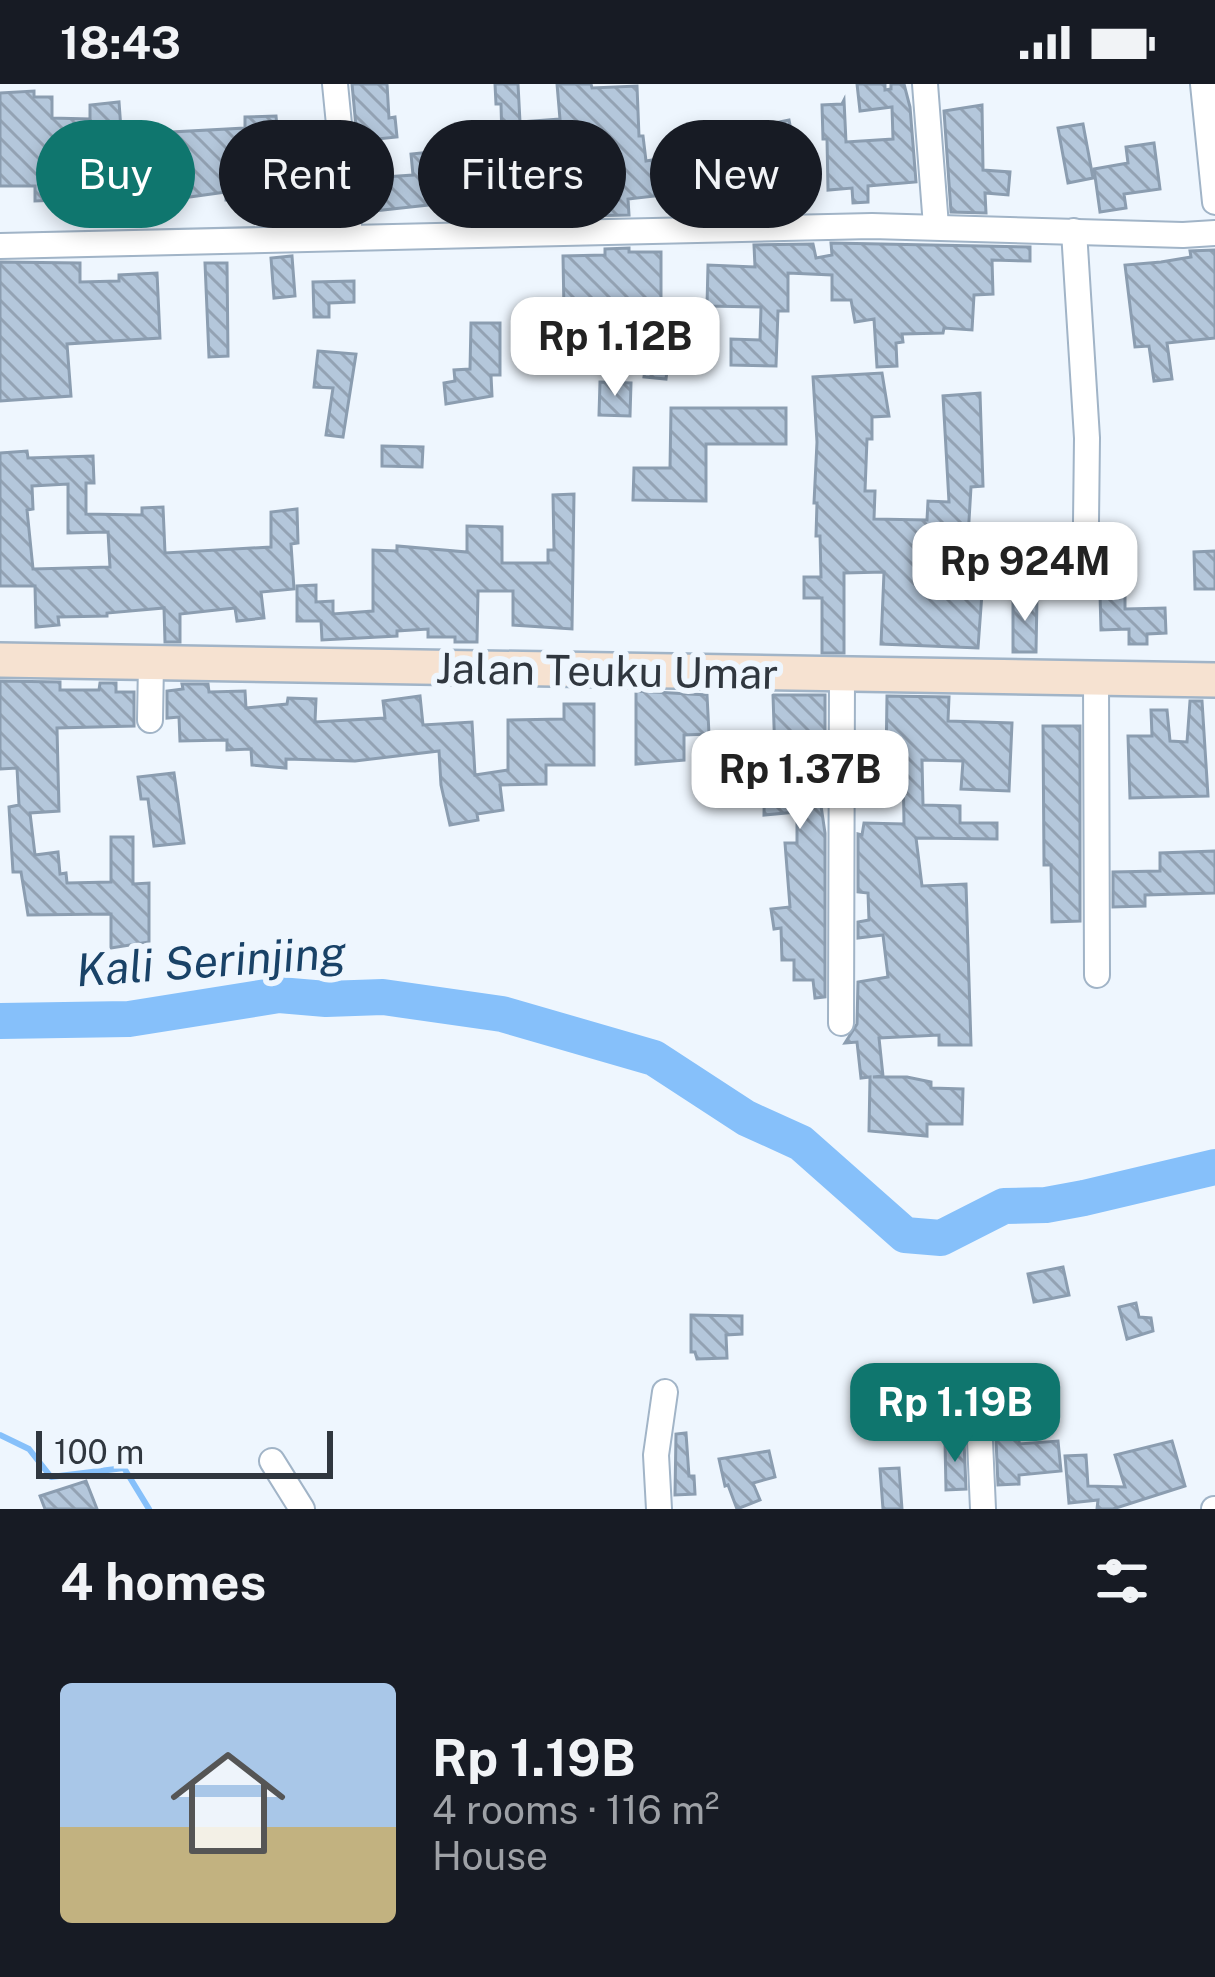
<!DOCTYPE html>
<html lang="en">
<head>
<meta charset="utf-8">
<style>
  :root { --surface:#171b24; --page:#242831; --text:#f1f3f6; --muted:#9ea1a6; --line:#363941; --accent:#0f766e }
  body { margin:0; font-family:"Public Sans",sans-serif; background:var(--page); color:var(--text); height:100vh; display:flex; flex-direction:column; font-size:45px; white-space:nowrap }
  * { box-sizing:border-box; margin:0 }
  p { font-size:39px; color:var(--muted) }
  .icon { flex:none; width:66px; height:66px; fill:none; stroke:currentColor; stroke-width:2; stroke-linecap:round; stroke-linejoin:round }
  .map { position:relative; height:1425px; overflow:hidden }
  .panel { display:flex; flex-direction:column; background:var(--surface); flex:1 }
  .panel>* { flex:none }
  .banner { position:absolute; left:36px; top:36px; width:1143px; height:108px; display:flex; gap:24px }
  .scale { position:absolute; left:36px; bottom:30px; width:297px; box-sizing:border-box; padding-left:12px; border:6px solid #30373f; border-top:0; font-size:33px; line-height:42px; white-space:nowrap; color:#30373f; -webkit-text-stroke:9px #eef6fe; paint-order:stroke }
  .price { position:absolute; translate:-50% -102px; padding:0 27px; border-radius:24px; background:#fff; color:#222; font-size:39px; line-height:78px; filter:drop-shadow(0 3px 6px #0008) }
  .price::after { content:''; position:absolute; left:50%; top:72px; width:36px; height:27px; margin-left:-18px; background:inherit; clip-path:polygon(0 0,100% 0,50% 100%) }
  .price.selected { background:var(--accent); color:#fff }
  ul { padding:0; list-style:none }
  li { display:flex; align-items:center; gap:36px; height:300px; padding:0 60px }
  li+li { border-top:3px solid var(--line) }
  li span { display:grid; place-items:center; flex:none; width:336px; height:240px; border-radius:12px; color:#555 }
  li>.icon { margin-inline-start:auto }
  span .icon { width:144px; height:144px; fill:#fffc; stroke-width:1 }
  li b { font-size:51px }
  h2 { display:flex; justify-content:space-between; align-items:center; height:144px; padding:0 60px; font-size:51px }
  .tag { padding:0 42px; border-radius:54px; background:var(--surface); box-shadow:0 6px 18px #0003; font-size:42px; line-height:108px }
  .tag.selected { background:var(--accent); color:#fff }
  .status { display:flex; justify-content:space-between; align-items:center; height:84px; padding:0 60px; background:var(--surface); direction:ltr }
  .status svg { height:33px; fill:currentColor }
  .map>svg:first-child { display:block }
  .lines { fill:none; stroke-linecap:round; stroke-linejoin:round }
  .stream { stroke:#86c0fa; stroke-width:6 }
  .river { stroke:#86c0fa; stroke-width:36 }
  .building { fill:url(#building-back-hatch); stroke:#8b9db0; stroke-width:3; fill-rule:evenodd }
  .street-casing { stroke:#a1b4c7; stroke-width:28 }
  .secondary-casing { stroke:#a1b4c7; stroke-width:38 }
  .street { stroke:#fff; stroke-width:24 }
  .secondary { stroke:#f6e2d1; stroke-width:33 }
  .labels { text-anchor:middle; stroke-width:12; stroke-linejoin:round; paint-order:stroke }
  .street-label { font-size:42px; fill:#30373f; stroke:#eef6fe }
  .water-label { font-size:45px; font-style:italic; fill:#194267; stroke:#eef6fe }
</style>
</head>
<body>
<div class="status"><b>18:43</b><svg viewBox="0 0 49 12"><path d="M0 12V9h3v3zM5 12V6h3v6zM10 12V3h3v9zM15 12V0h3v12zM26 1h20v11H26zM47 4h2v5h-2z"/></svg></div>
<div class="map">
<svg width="1215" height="1425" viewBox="0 0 1215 1425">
  <defs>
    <pattern id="building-back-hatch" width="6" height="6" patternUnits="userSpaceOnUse" patternTransform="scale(3)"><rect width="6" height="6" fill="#b4c7db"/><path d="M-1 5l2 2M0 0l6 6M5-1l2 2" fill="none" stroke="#93a2b3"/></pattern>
  </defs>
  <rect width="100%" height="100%" fill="#eef6fe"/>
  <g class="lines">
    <!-- stream -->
    <polyline class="stream" points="0,1351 29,1365 51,1393 124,1384 149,1425"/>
    <!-- river -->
    <polyline class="river" points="0,937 129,935 279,911 326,915 383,913 502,930 654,974 746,1034 801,1059 905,1151 941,1154 1004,1122 1046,1121 1084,1114 1215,1083"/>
  </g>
  <!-- building -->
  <g class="building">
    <polygon points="352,0 387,0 389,34 395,33 397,53 367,56 370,94 413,91 411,70 451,66 457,118 364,128"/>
    <polygon points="495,0 518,0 520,38 560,35 557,0 591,0 592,4 637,2 639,52 643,52 646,77 652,76 655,112 628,115 629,131 578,132 576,103 528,107 526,91 503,93 501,20 496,20"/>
    <polygon points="857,0 885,0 885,6 891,5 891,0 904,0 910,23 916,98 868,102 868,118 853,119 852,104 828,106 827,55 823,55 822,21 842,20 844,16 846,58 893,55 892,23 860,27"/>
    <polygon points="34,7 34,13 52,13 52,34 90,35 90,21 119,18 122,59 141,59 141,96 117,96 117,85 59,88 60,116 35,117 35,102 0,102 0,9"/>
    <polygon points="982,21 983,86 1010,88 1008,111 985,109 986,129 951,128 944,27"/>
    <polygon points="276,32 279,65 273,65 275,115 226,116 226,108 175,115 172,48 245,44 245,33"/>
    <polygon points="789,36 794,61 751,70 746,45"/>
    <polygon points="1083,40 1093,94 1068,99 1058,44"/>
    <polygon points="314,58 324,58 331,123 311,125 309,83 313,83"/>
    <polygon points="1154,59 1160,105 1124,110 1126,124 1100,128 1094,85 1128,79 1126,63"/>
    <polygon points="741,86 745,128 714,129 710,90"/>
    <polygon points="831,159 1030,163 1030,177 992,176 993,210 974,211 972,246 944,244 943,249 902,250 903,258 896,259 897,282 877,283 874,235 855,238 851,216 832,216 832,191 788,189 788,227 778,227 776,282 731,281 731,255 760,256 761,223 707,222 708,181 755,183 754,161 813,160 816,174 832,171"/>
    <polygon points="629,164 629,168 661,168 661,261 670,262 666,295 644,293 648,262 595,261 596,250 575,251 574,227 564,227 563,172 605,171 605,165"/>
    <polygon points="1215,166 1215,254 1167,259 1172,295 1154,297 1149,262 1135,263 1125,181 1161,178 1191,173 1190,167"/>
    <polygon points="292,172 295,212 274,214 271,174"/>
    <polygon points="0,178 80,179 80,198 119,197 119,191 157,189 160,254 67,260 71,312 0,317"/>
    <polygon points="205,179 227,179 228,272 209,273"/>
    <polygon points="354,197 354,218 329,219 329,233 314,233 313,198"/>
    <polygon points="471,239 500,239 500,291 491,291 492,312 446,320 444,299 455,297 454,286 470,285"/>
    <polygon points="318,267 356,270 343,353 326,351 333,304 314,303"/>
    <polygon points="882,289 889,332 872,333 872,355 867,355 865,407 875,407 874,435 927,436 928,417 949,418 943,312 980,309 983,402 971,403 967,470 978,469 982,509 978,564 881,560 884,488 844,489 844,569 822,569 822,514 804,514 804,493 821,493 820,452 816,452 817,419 814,419 817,358 813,293"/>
    <polygon points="600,298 631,299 630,332 599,331"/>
    <polygon points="671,324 786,324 786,360 706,360 706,417 633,416 634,384 670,384"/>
    <polygon points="382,362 423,363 422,383 382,382"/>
    <path d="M 27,367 L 28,374 L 93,372 L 94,399 L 86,399 L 86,430 L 142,431 L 142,424 L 163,423 L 165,469 L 271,463 L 271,428 L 297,425 L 298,459 L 291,460 L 294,505 L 261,508 L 264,534 L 237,537 L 235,524 L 180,530 L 180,558 L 165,558 L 164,524 L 107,529 L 107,532 L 58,533 L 59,541 L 36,543 L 35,502 L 0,502 L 0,369 ZM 68,400 L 68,449 L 108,448 L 110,483 L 33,485 L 27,426 L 33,425 L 32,402 Z"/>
    <polygon points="574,410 572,545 513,541 513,507 478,507 477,558 455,558 455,553 428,553 428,545 397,547 397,552 322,556 321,537 297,537 297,502 316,501 316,518 333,517 333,530 373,527 373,466 397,467 397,462 467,468 467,442 502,443 502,479 548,479 548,466 554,466 553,411"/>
    <polygon points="1215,467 1215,505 1195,505 1194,468"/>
    <polygon points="1125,509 1125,525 1165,524 1166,549 1147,550 1147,560 1129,560 1129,545 1101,546 1100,510"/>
    <polygon points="1013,512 1037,512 1036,568 1013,568"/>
    <polygon points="0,597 60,598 60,606 99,606 100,599 116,599 116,608 134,608 134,642 57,644 59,727 30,729 35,771 58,768 60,790 66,789 67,799 111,798 111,753 133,753 133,800 149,799 149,858 111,864 111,830 28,831 21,788 13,788 9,723 19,721 17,684 0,685"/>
    <polygon points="182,600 208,600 209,608 245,607 246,624 287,620 288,614 316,615 315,638 385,634 383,617 420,612 423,641 472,638 475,691 508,686 508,636 564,635 564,620 594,620 594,681 546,681 546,700 500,701 503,726 477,730 478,736 450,741 441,701 439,667 355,677 286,675 286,684 252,681 251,665 227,666 227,656 180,657 179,633 167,634 167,607 183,605"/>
    <polygon points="636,607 707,611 709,650 684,651 684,676 636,680"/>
    <polygon points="773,611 825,611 825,664 813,665 814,702 818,701 825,749 825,913 815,914 813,896 794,896 794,876 782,876 781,844 774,845 771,825 790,823 785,759 797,759 797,728 764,731 765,672 775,672"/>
    <polygon points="887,612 949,613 948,637 1012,639 1009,707 961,705 963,677 922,676 923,721 960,722 960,739 997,739 997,755 916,754 922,802 966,800 971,961 939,961 939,951 879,954 883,992 873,993 907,993 931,998 931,1004 963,1005 962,1040 927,1040 927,1052 869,1047 870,993 861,994 857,958 845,959 857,940 858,898 888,893 883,851 858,854 858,838 869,836 868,809 858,808 858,750 862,751 864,739 904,740 903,679 886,680"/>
    <polygon points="1190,617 1202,617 1208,712 1130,714 1128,652 1152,652 1151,626 1167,626 1170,657 1187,658"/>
    <polygon points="1043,642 1080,642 1080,837 1052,838 1051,781 1044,781"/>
    <polygon points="174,689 184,759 154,762 148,715 141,715 138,693"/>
    <polygon points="1215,767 1215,809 1145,811 1145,822 1113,823 1113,788 1160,787 1160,769"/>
    <polygon points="1063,1183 1069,1211 1034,1218 1028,1190"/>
    <polygon points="1136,1219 1139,1233 1151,1234 1153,1247 1127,1255 1119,1223"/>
    <polygon points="691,1231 742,1232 742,1250 726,1251 727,1274 697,1275 695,1268 691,1268"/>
    <polygon points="1021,1291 1019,1360 1058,1357 1061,1387 1019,1391 1019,1400 998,1401 996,1356 992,1346 993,1293"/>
    <polygon points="686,1349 689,1392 694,1392 695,1410 675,1411 676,1350"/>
    <polygon points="945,1357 964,1357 966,1405 946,1406"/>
    <polygon points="1172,1357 1185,1402 1113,1425 1097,1425 1098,1416 1069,1419 1065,1372 1086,1371 1088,1402 1125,1403 1115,1371"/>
    <polygon points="769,1367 775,1393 753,1399 760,1416 737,1425 728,1401 725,1402 719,1375"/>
    <polygon points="899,1384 902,1425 883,1425 880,1385"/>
    <polygon points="86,1397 97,1425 45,1425 40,1412"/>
  </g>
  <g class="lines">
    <defs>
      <g id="street">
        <polyline points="335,0 350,152"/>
        <polyline points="925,0 936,142"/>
        <polyline points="1203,0 1215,118"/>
        <polyline points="1074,147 1087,354 1086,438"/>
        <polyline points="0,162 872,142 1183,151 1215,149"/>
        <polyline points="1096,595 1097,891"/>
        <polyline points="150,636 151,579"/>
        <polyline points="841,939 842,590"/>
        <polyline points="980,1357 983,1425"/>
        <polyline points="272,1377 302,1425"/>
        <polyline points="659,1425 656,1371 665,1308"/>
        <polyline points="1214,1425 1215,1425"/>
      </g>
      <polyline id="secondary" points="0,576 1215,596"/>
    </defs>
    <!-- street casing -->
    <use href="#street" class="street-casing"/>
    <!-- secondary casing -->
    <use href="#secondary" class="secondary-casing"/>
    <!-- street -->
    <use href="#street" class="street"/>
    <!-- secondary -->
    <use href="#secondary" class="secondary"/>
  </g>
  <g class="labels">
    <!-- street labels -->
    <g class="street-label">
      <text transform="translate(607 587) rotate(1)" y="15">Jalan Teuku Umar</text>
    </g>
    <!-- water labels -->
    <g class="water-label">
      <text transform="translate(211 877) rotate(-4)" y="16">Kali Serinjing</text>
    </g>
  </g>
</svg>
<div class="scale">100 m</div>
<b class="price" style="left:615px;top:315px">Rp 1.12B</b>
<b class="price" style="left:1025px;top:540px">Rp 924M</b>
<b class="price" style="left:800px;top:748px">Rp 1.37B</b>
<b class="price selected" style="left:955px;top:1381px">Rp 1.19B</b>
<div class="banner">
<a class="tag selected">Buy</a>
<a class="tag">Rent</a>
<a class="tag">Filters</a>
<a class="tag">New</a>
</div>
</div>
<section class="panel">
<h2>4 homes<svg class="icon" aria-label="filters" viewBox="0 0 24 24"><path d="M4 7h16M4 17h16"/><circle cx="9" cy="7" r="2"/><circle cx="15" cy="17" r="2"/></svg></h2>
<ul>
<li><span style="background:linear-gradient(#a9c7e8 60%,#c2b280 0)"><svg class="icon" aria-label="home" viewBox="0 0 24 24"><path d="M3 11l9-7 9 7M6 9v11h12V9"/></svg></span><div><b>Rp 1.19B</b><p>4 rooms · 116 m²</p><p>House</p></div></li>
</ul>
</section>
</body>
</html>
